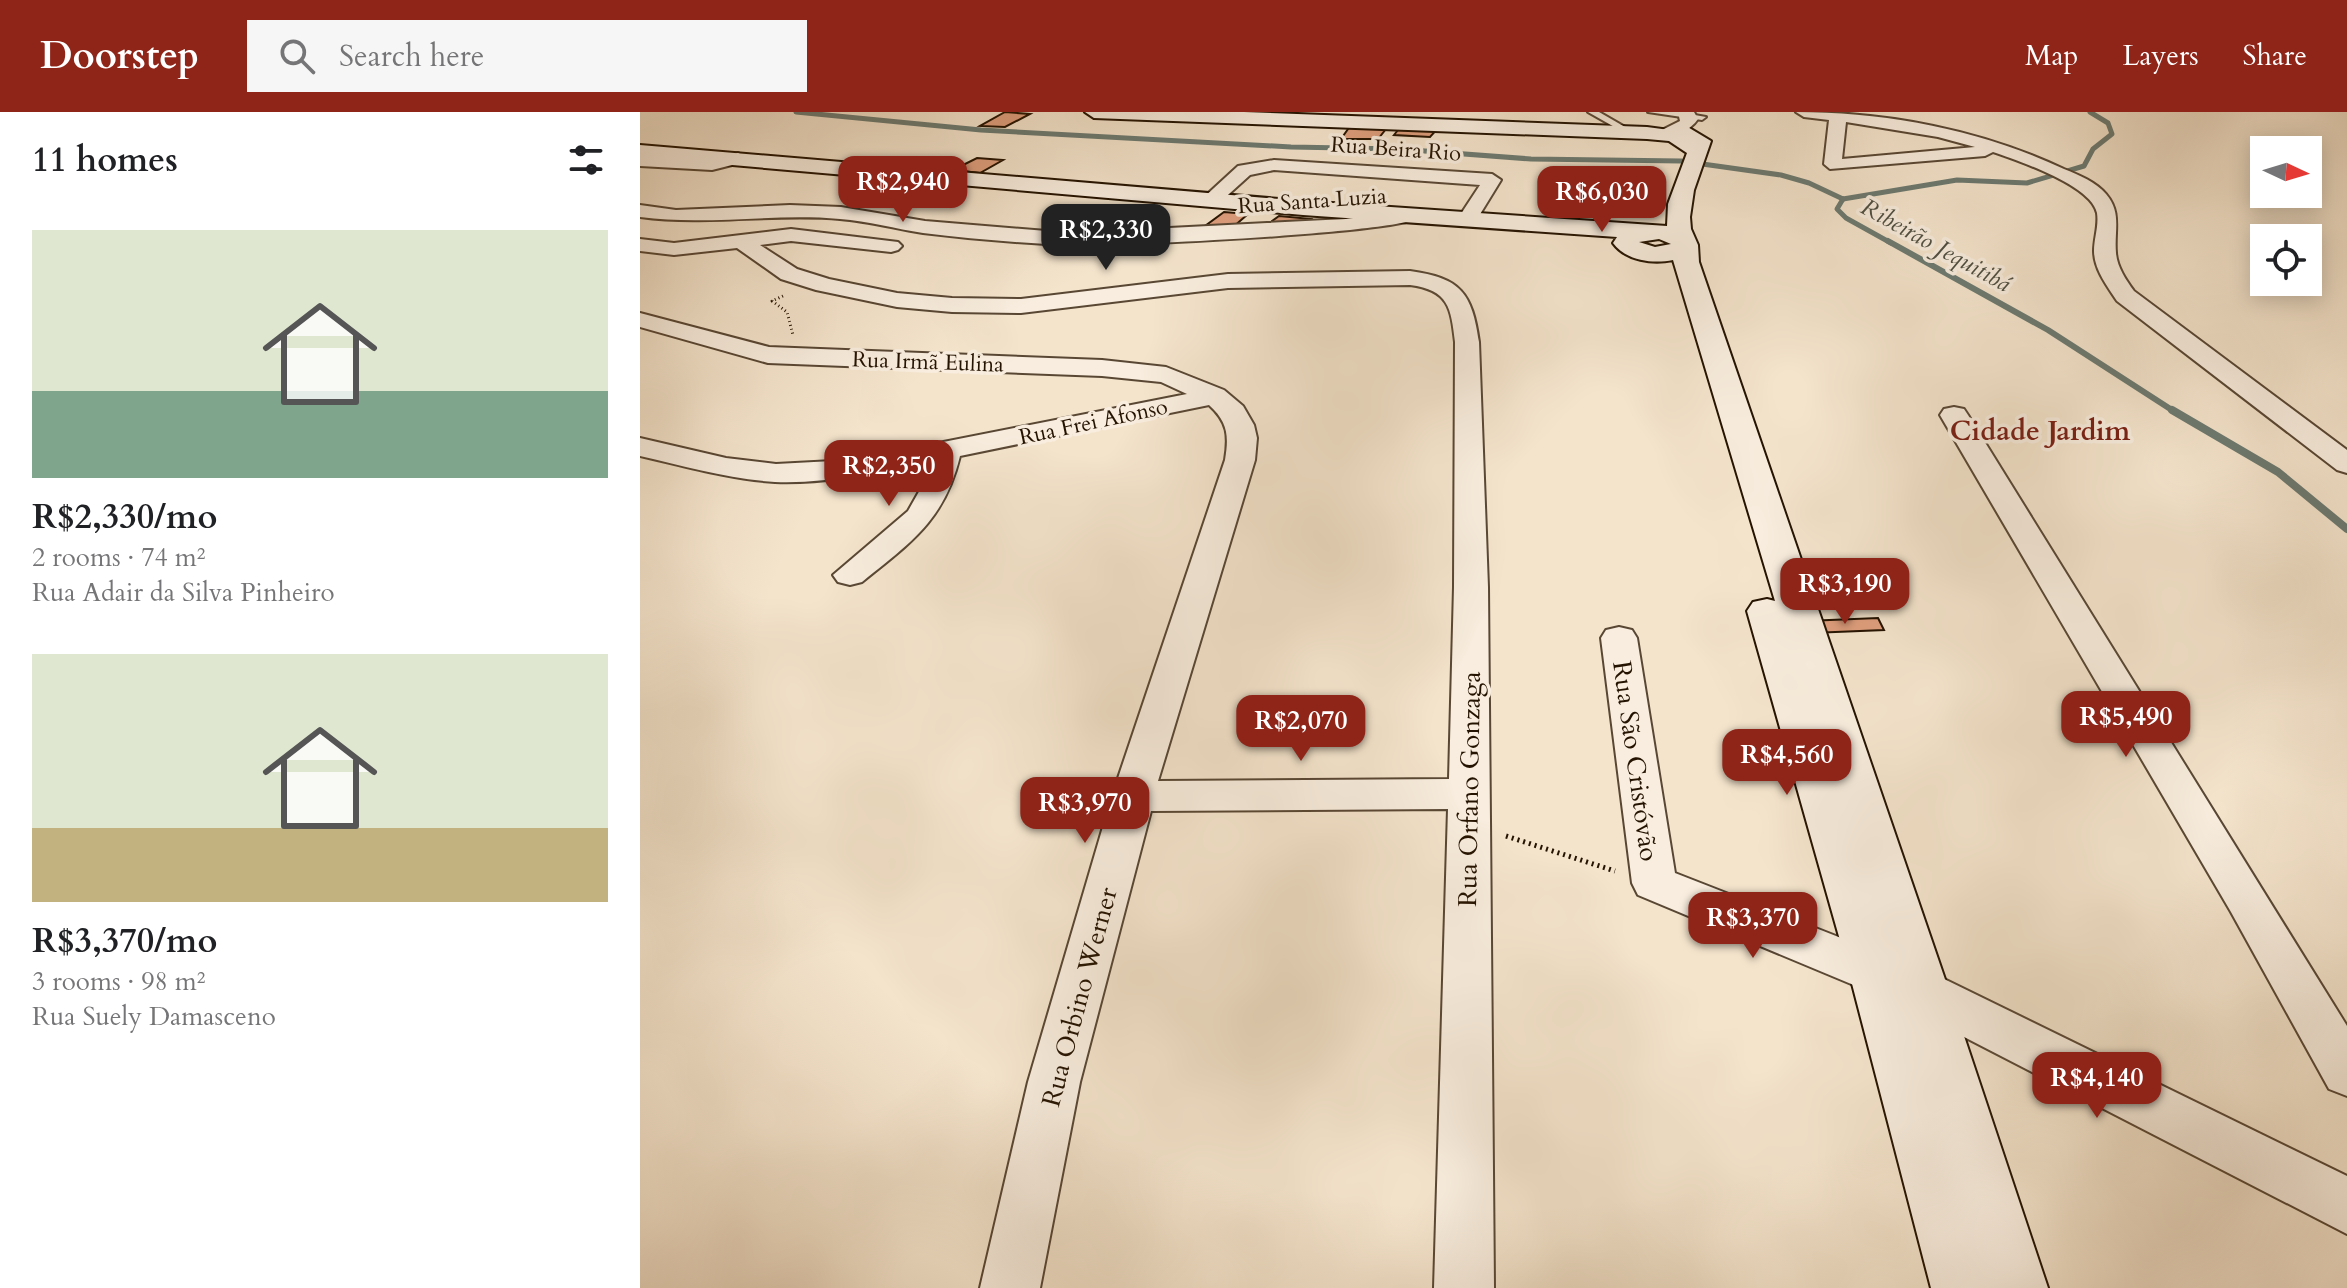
<!DOCTYPE html>
<html lang="en">
<head>
<meta charset="utf-8">
<style>
  :root { --surface:#fff; --page:#f6f6f6; --text:#202124; --muted:#757577; --accent:#8f2418 }
  body { margin:0; font-family:Cardo,serif; background:var(--page); color:var(--text); height:100vh; display:flex; flex-direction:column; font-size:30px; white-space:nowrap }
  * { box-sizing:border-box; margin:0 }
  p { font-size:26px; color:var(--muted) }
  .icon { flex:none; width:44px; height:44px; fill:none; stroke:currentColor; stroke-width:2; stroke-linecap:round; stroke-linejoin:round }
  .map { position:relative; flex:1; overflow:hidden }
  .sheet { display:flex; flex-direction:column; background:var(--surface); width:640px }
  .sheet>* { flex:none }
  .needle { width:52px; rotate:94deg }
  .tools { position:absolute; left:1610px; top:24px; display:grid; gap:16px }
  .tools a { display:grid; place-items:center; width:72px; height:72px; border-radius:0px; background:var(--surface); box-shadow:0 4px 20px #0003; font-size:40px }
  .price { position:absolute; translate:-50% -68px; padding:0 18px; border-radius:16px; background:var(--accent); color:#fff; font-size:26px; line-height:52px; filter:drop-shadow(0 2px 4px #0008) }
  .price::after { content:''; position:absolute; left:50%; top:48px; width:24px; height:18px; margin-left:-12px; background:inherit; clip-path:polygon(0 0,100% 0,50% 100%) }
  .price.active { background:#222; color:#fff }
  ul { padding:0; list-style:none }
  li { display:grid; align-content:center; gap:16px; height:424px; padding:0 32px }
  li span { display:grid; place-items:center; height:248px; border-radius:0px; color:#555 }
  li>.icon { margin-inline-start:auto }
  span .icon { width:144px; height:144px; fill:#fffc; stroke-width:1 }
  li b { font-size:34px }
  h2 { display:flex; justify-content:space-between; align-items:center; height:96px; padding:0 32px; font-size:34px }
  header { display:flex; align-items:center; gap:48px; box-sizing:border-box; height:112px; padding:0 40px; background:var(--accent); color:#fff }
  header strong { font-size:38px }
  nav { display:flex; gap:44px; margin-inline-start:auto; font-size:28px }
  .search { width:560px; height:72px; background:var(--page); display:flex; align-items:center; gap:20px; box-sizing:border-box; padding:0 28px; border-radius:0px; color:var(--muted); font-size:30px }
  main { display:flex; flex:1; min-height:0 }
  .map>svg:first-child { display:block }
  .lines { fill:none; stroke-linecap:round; stroke-linejoin:round }
  .stream-far2 { stroke:#6c7a71; stroke-width:5 }
  .stream-far1 { stroke:#6c7a71; stroke-width:6 }
  .stream { stroke:#6c7a71; stroke-width:8 }
  .building { fill:#de9e7d; stroke:#251301; stroke-width:2 }
  .lane-casing { stroke:#594734; stroke-width:4 }
  .street-casing { stroke:#594734; stroke-width:4 }
  .secondary-casing { stroke:#251301; stroke-width:4 }
  .path-far1 { stroke:#251301; stroke-width:3; stroke-dasharray:1 3; stroke-linecap:butt }
  .path { stroke:#251301; stroke-width:5; stroke-dasharray:2 4; stroke-linecap:butt }
  .lane { fill:#f8edde; fill-rule:evenodd }
  .street { fill:#f8edde; fill-rule:evenodd }
  .secondary { fill:#f8edde; fill-rule:evenodd }
  .labels { text-anchor:middle; stroke-width:7; stroke-linejoin:round; paint-order:stroke }
  .far-street-label { font-size:22px; fill:#251301; stroke:#f8edde }
  .far-water-label { font-size:24px; font-style:italic; fill:#4f4f42; stroke:#f8edde }
  .street-label { font-size:26px; fill:#251301; stroke:#f8edde }
  .far-district-label { font-size:28px; font-weight:bold; fill:#7a1f14; stroke:#f8edde }
</style>
</head>
<body>
<header>
<strong>Doorstep</strong>
<div class="search"><svg class="icon" aria-label="search" viewBox="0 0 24 24"><circle cx="10" cy="10" r="6"/><path d="M15 15l6 6"/></svg>Search here</div>
<nav><a>Map</a><a>Layers</a><a>Share</a></nav>
</header>
<main>
<section class="sheet">
<h2>11 homes<svg class="icon" aria-label="filters" viewBox="0 0 24 24"><path d="M4 7h16M4 17h16"/><circle cx="9" cy="7" r="2"/><circle cx="15" cy="17" r="2"/></svg></h2>
<ul>
<li><span style="background:linear-gradient(#dfe7d0 65%,#7fa58c 0)"><svg class="icon" aria-label="home" viewBox="0 0 24 24"><path d="M3 11l9-7 9 7M6 9v11h12V9"/></svg></span><div><b>R$2,330/mo</b><p>2 rooms · 74 m²</p><p>Rua Adair da Silva Pinheiro</p></div></li>
<li><span style="background:linear-gradient(#dfe7d0 70%,#c2b280 0)"><svg class="icon" aria-label="home" viewBox="0 0 24 24"><path d="M3 11l9-7 9 7M6 9v11h12V9"/></svg></span><div><b>R$3,370/mo</b><p>3 rooms · 98 m²</p><p>Rua Suely Damasceno</p></div></li>
</ul>
</section>
<div class="map">
<svg width="1707" height="1176" viewBox="0 0 1707 1176">
  <rect width="100%" height="100%" fill="#f4e4cc"/>
  <filter id="stains"><feTurbulence type="fractalNoise" baseFrequency=".0025" numOctaves="4"/><feColorMatrix values="0 0 0 0 .2 0 0 0 0 .09 0 0 0 0 .02 0 0 0 .5 -.17"/></filter>
  <radialGradient id="worn" r=".72"><stop offset=".6" stop-color="#630" stop-opacity="0"/><stop offset="1" stop-color="#630" stop-opacity=".3"/></radialGradient>
  <g class="lines">
    <!-- stream-far2 -->
    <g class="stream-far2">
      <polyline points="156,0 341,18 651,35 758,37 891,47 1041,49 1141,63 1169,71 1203,87"/>
      <polyline points="1203,87 1197,97 1206,106 1251,131"/>
      <polyline points="1203,87 1317,68 1387,71 1444,54 1453,37 1472,22 1468,11 1450,0"/>
    </g>
    <!-- stream-far1 -->
    <polyline class="stream-far1" points="1248,129 1408,218 1535,300"/>
    <!-- stream -->
    <polyline class="stream" points="1532,298 1638,360 1707,417"/>
  </g>
  <!-- building -->
  <g class="building">
    <polygon points="365,0 390,2 365,15 340,14"/>
    <polygon points="713,10 750,12 738,27 701,27"/>
    <polygon points="762,13 800,14 790,25 754,23"/>
    <polygon points="337,46 363,48 340,61 313,58"/>
    <polygon points="584,100 608,102 592,116 565,114"/>
    <polygon points="639,104 671,107 664,113 624,115"/>
    <polygon points="1238,506 1244,518 1171,521 1166,509"/>
  </g>
  <g class="lines">
    <defs>
      <g id="lane">
        <polygon points="948,0 959,0 985,15 978,17"/>
        <polygon points="1008,0 1038,0 1066,5 1062,8"/>
      </g>
      <g id="street">
        <path d="M 1038,0 L 1054,0 L 1058,7 C 1050,19 1031,28 1016,26 L 1014,22 L 1040,9 Z"/>
        <path d="M 1156,0 C 1248,0 1341,18 1424,57 C 1439,63 1456,70 1466,82 C 1482,101 1474,118 1476,141 C 1477,155 1486,168 1494,179 L 1707,338 L 1707,361 L 1697,358 L 1477,189 C 1467,174 1454,157 1454,139 C 1454,126 1459,114 1457,101 C 1451,73 1379,49 1353,40 L 1345,44 L 1190,57 L 1184,52 L 1189,8 L 1164,5 ZM 1206,10 L 1298,25 L 1335,35 L 1202,47 Z"/>
        <polygon points="98,41 107,46 104,50 72,58 0,54 0,44 72,48"/>
        <polygon points="634,48 852,62 861,68 834,112 827,114 817,108 840,73 634,58 610,63 579,91 565,91 562,87 598,54"/>
        <path d="M 0,93 L 36,98 L 150,93 L 201,95 L 285,109 L 431,121 L 706,107 L 773,98 L 783,104 C 769,121 468,135 429,133 C 381,131 331,127 283,121 C 256,117 228,109 200,107 C 133,101 66,114 0,105 Z"/>
        <path d="M 151,117 L 258,130 L 262,134 L 258,138 L 251,140 L 151,129 L 120,133 L 157,157 L 189,167 L 257,181 L 312,186 L 381,187 L 588,162 L 770,159 C 821,166 832,181 839,230 L 848,475 L 854,1176 L 794,1176 L 808,697 L 511,699 L 440,970 L 400,1176 L 340,1176 L 388,970 L 472,684 L 585,348 C 589,324 588,310 569,293 L 320,344 C 304,409 271,430 222,470 L 210,473 L 198,470 L 193,463 L 268,399 L 281,376 L 289,350 C 239,360 187,372 135,370 C 89,367 44,354 0,344 L 0,326 L 86,346 L 136,352 L 212,348 L 547,282 L 521,270 L 462,264 L 128,251 L 0,215 L 0,201 L 129,235 L 462,248 L 526,255 L 584,278 L 603,294 L 614,313 L 617,326 L 615,348 L 518,669 L 809,667 L 814,475 L 815,230 C 811,196 809,178 770,173 L 588,176 L 381,201 L 312,200 L 257,195 L 176,178 L 141,167 L 97,136 L 34,143 L 0,139 L 0,127 L 34,131 Z"/>
        <polygon points="1314,295 1324,297 1328,303 1707,914 1707,984 1689,977 1591,800 1300,303 1304,297"/>
        <polygon points="979,515 992,518 997,526 1035,761 1298,864 1707,1064 1707,1122 1264,894 998,783 992,771 961,526 966,518"/>
      </g>
      <path id="secondary" d="M 445,0 L 604,0 L 1007,15 L 1037,19 L 1046,14 L 1071,29 L 1054,78 L 1050,105 L 1051,117 L 1058,133 L 1059,150 L 1309,879 L 1408,1176 L 1291,1176 L 1209,860 L 1107,499 L 1113,490 L 1127,487 L 1135,489 L 1033,148 C 1013,152 986,149 973,131 L 977,125 L 663,103 L 0,45 L 0,33 L 663,89 L 1027,114 L 1028,92 L 1047,41 L 1029,29 L 1007,27 L 454,6 ZM 1019,127 L 1031,132 L 1015,135 L 999,130 Z"/>
    </defs>
    <!-- lane casing -->
    <use href="#lane" class="lane-casing"/>
    <!-- street casing -->
    <use href="#street" class="street-casing"/>
    <!-- secondary casing -->
    <use href="#secondary" class="secondary-casing"/>
    <!-- path-far1 -->
    <polyline class="path-far1" points="143,184 132,189 147,200 153,223"/>
    <!-- path -->
    <polyline class="path" points="866,724 975,759"/>
    <!-- lane -->
    <use href="#lane" class="lane"/>
    <!-- street -->
    <use href="#street" class="street"/>
    <!-- secondary -->
    <use href="#secondary" class="secondary"/>
  </g>
  <g class="labels">
    <!-- far-street labels -->
    <g class="far-street-label">
      <text transform="translate(756 36) rotate(4)" y="8">Rua Beira Rio</text>
      <text transform="translate(672 88) rotate(-4)" y="8">Rua Santa Luzia</text>
      <text transform="translate(288 249) rotate(2)" y="8">Rua Irmã Eulina</text>
      <text transform="translate(453 309) rotate(-12)" y="8">Rua Frei Afonso</text>
    </g>
    <!-- far-water labels -->
    <g class="far-water-label">
      <text transform="translate(1296 133) rotate(29)" y="8">Ribeirão Jequitibá</text>
    </g>
    <!-- street labels -->
    <g class="street-label">
      <text transform="translate(996 649) rotate(82)" y="9">Rua São Cristóvão</text>
      <text transform="translate(829 677) rotate(-89)" y="9">Rua Orfano Gonzaga</text>
      <text transform="translate(439 885) rotate(-75)" y="9">Rua Orbino Werner</text>
    </g>
    <!-- far-district labels -->
    <g class="far-district-label">
      <text x="1400" y="328">Cidade Jardim</text>
    </g>
  </g>
  <rect width="100%" height="100%" filter="url(#stains)"/>
  <rect width="100%" height="100%" fill="url(#worn)"/>
</svg>
<div class="tools">
<a><svg class="needle" viewBox="-14 -14 28 28"><path d="M0-13l5 13h-10z" fill="#e53935"/><path d="M0 13l5-13h-10z" fill="#757577"/></svg></a>
<a><svg class="icon" aria-label="locate" viewBox="0 0 24 24"><circle cx="12" cy="12" r="6"/><path d="M12 2v4M12 18v4M2 12h4M18 12h4"/></svg></a>
</div>
<b class="price" style="left:263px;top:112px">R$2,940</b>
<b class="price" style="left:962px;top:122px">R$6,030</b>
<b class="price active" style="left:466px;top:160px">R$2,330</b>
<b class="price" style="left:249px;top:396px">R$2,350</b>
<b class="price" style="left:1205px;top:514px">R$3,190</b>
<b class="price" style="left:1486px;top:647px">R$5,490</b>
<b class="price" style="left:661px;top:651px">R$2,070</b>
<b class="price" style="left:1147px;top:685px">R$4,560</b>
<b class="price" style="left:445px;top:733px">R$3,970</b>
<b class="price" style="left:1113px;top:848px">R$3,370</b>
<b class="price" style="left:1457px;top:1008px">R$4,140</b>
</div>
</main>
</body>
</html>
